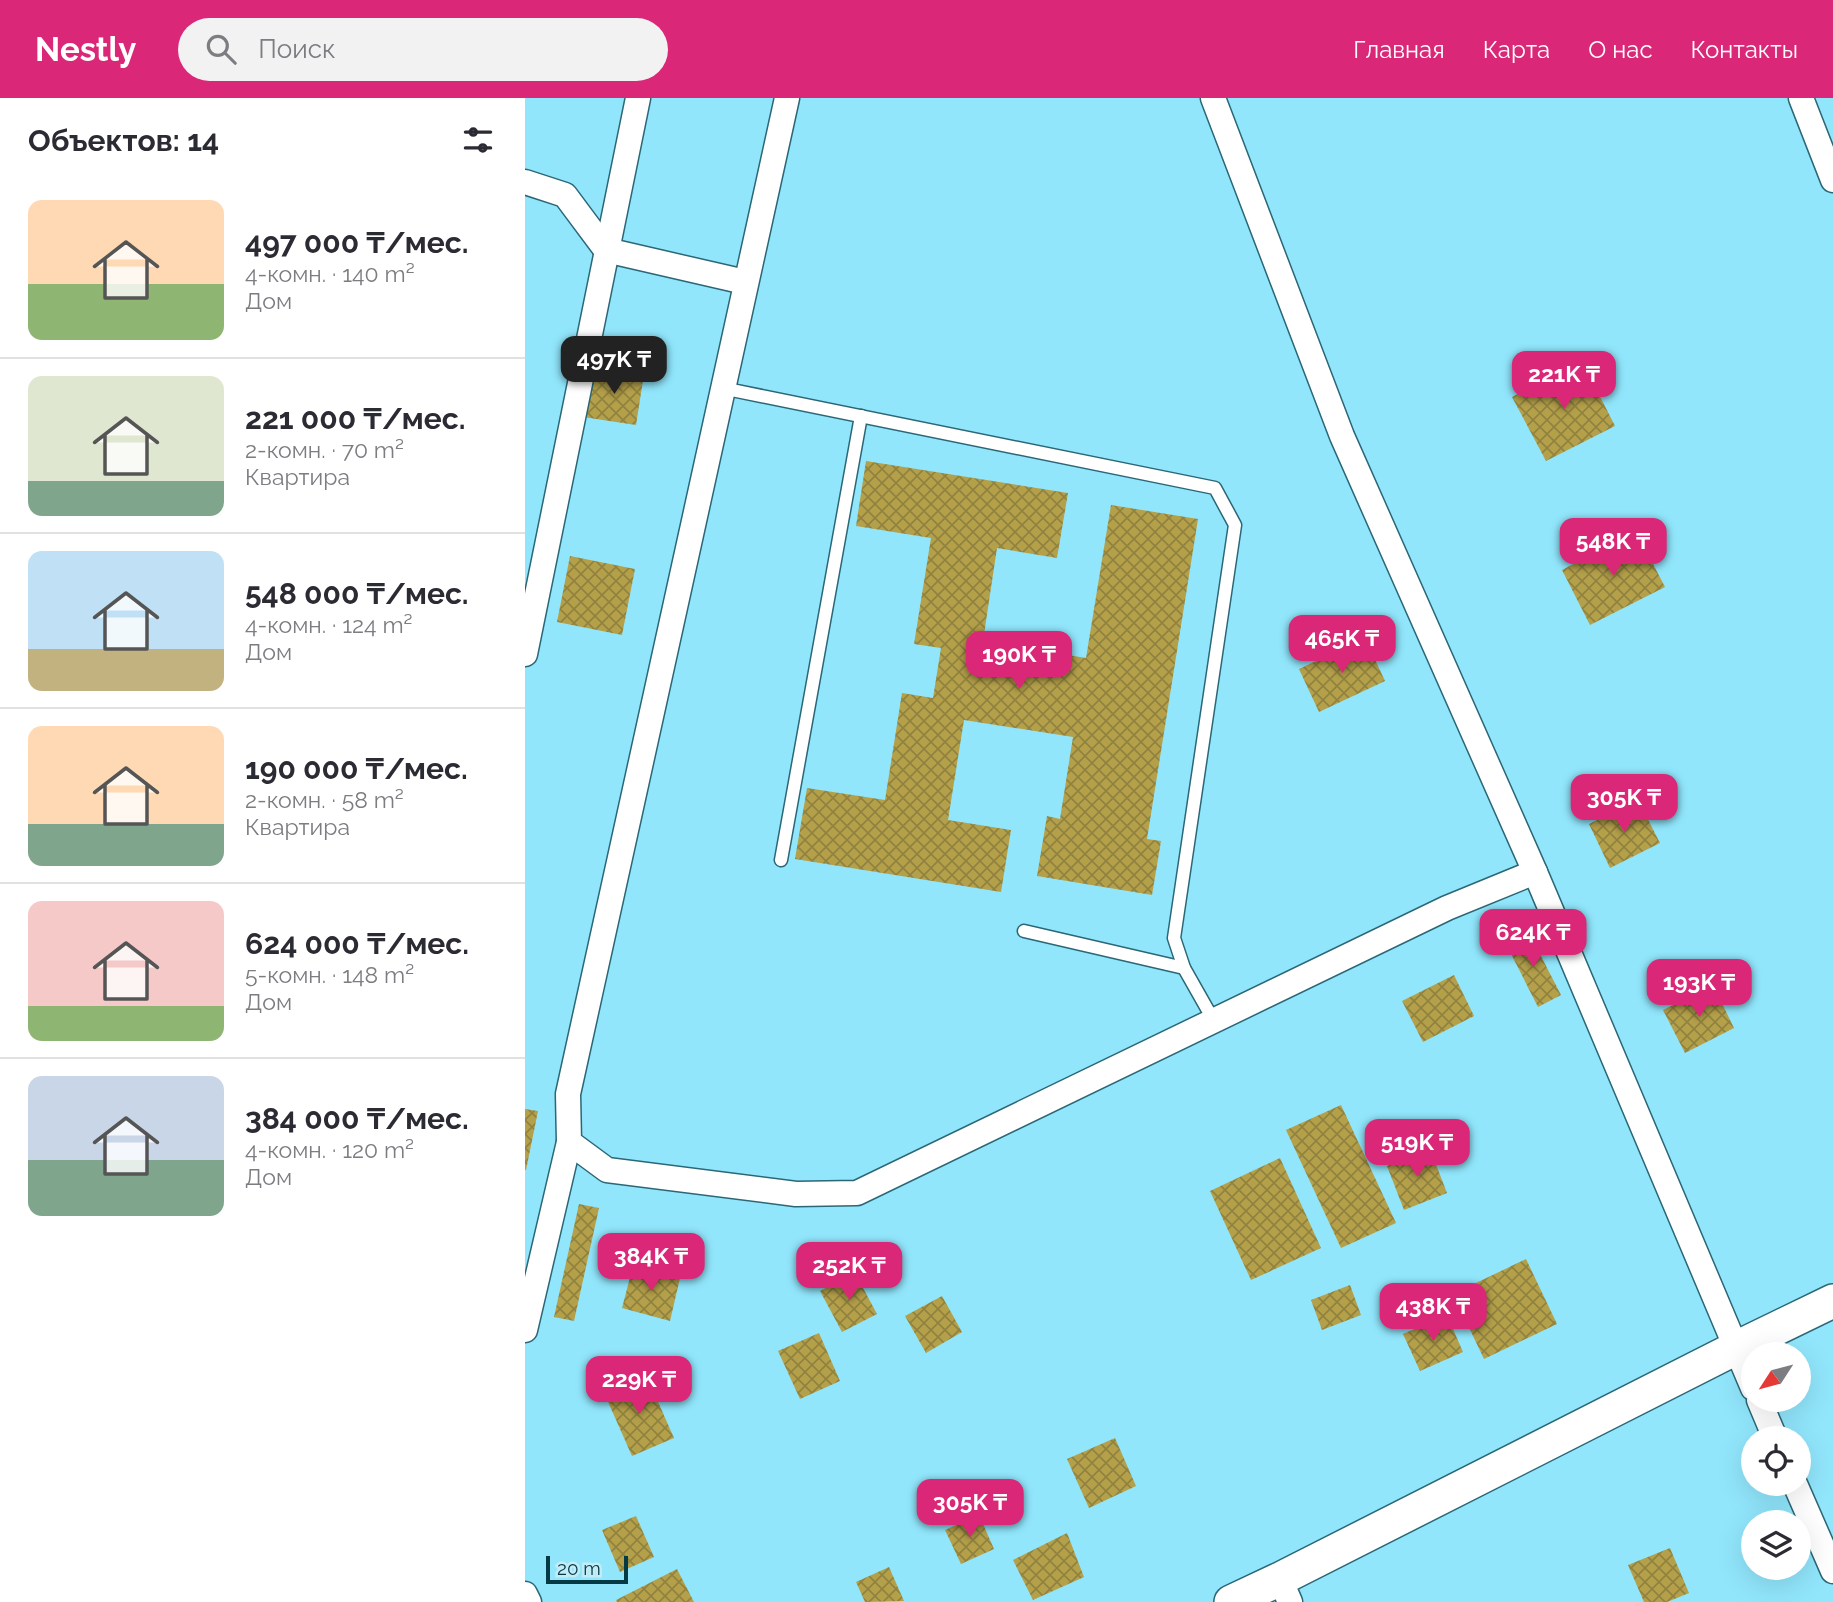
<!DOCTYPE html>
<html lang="ru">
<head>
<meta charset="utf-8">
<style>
  :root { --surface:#fff; --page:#f2f2f3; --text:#2b2b33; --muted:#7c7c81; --line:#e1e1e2; --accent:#db2777 }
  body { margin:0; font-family:Raleway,sans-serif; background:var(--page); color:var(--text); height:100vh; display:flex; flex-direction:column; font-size:26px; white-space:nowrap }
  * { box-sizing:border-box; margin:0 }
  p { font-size:23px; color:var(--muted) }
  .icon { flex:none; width:38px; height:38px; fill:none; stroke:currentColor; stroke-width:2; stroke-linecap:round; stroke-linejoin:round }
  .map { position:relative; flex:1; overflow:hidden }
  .sheet { display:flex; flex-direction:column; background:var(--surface); width:525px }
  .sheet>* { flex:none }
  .needle { width:46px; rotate:234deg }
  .controls { position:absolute; left:1216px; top:1244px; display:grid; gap:14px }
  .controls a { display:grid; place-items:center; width:70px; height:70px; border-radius:50%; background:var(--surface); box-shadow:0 7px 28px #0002; font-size:35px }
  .scale { position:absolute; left:21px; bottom:18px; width:82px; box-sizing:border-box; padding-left:7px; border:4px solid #053a45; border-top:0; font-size:19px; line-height:24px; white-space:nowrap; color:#053a45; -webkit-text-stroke:5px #c4ecf7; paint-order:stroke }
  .price { position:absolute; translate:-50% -60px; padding:0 16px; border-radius:14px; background:var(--accent); color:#fff; font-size:23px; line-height:46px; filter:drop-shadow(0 2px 4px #0008) }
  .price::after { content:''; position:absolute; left:50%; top:42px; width:21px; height:16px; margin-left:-10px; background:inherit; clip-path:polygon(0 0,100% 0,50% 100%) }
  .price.selected { background:#222; color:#fff }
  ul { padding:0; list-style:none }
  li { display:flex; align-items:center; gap:21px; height:175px; padding:0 28px }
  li+li { border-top:2px solid var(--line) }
  li span { display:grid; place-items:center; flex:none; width:196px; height:140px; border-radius:14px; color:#555 }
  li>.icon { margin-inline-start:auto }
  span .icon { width:84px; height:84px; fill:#fffc; stroke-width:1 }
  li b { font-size:30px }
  h2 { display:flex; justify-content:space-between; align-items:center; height:84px; padding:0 28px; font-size:30px }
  header { display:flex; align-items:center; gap:42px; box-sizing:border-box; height:98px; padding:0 35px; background:var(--accent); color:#fff }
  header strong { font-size:33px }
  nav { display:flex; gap:38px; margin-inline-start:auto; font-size:24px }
  .search { width:490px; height:63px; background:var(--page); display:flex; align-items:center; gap:18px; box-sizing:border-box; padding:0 24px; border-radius:38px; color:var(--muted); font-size:26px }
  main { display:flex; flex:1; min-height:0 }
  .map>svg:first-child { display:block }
  .building { fill:url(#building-cross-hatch) }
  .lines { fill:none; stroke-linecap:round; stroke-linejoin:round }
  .lane-casing { stroke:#2b6776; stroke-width:15 }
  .street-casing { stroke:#2b6776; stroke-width:27 }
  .secondary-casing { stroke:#2b6776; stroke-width:36 }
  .lane { stroke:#fff; stroke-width:12 }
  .street { stroke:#fff; stroke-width:24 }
  .secondary { stroke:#fff; stroke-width:33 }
</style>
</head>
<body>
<header>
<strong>Nestly</strong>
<div class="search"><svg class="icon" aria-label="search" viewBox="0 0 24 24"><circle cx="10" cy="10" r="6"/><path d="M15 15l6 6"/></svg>Поиск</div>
<nav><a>Главная</a><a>Карта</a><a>О нас</a><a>Контакты</a></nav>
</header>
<main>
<section class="sheet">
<h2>Объектов: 14<svg class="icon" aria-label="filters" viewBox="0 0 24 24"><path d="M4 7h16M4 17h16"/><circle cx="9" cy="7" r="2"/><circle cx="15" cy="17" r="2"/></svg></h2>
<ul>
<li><span style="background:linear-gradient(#ffd9b3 60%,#8fb573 0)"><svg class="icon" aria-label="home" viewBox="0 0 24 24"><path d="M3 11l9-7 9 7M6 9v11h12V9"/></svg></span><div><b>497 000 ₸/мес.</b><p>4-комн. · 140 m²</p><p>Дом</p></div></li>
<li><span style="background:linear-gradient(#dfe7d0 75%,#7fa58c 0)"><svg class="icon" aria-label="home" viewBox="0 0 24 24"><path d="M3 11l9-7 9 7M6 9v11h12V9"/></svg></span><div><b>221 000 ₸/мес.</b><p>2-комн. · 70 m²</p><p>Квартира</p></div></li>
<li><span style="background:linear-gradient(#bfe0f5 70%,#c2b280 0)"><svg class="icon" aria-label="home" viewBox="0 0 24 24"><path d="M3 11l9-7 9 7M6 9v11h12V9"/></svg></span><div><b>548 000 ₸/мес.</b><p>4-комн. · 124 m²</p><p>Дом</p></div></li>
<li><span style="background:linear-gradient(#ffd9b3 70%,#7fa58c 0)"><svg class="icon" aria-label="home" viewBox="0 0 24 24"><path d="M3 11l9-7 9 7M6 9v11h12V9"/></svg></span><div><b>190 000 ₸/мес.</b><p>2-комн. · 58 m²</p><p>Квартира</p></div></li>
<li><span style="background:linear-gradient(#f6c9c9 75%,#8fb573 0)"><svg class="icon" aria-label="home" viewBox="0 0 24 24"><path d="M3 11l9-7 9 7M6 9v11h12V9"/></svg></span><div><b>624 000 ₸/мес.</b><p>5-комн. · 148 m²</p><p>Дом</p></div></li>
<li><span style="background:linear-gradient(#c9d6e8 60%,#7fa58c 0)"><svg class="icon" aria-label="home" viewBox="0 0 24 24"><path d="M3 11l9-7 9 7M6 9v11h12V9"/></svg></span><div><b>384 000 ₸/мес.</b><p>4-комн. · 120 m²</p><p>Дом</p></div></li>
</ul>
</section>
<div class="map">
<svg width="1308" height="1504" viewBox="0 0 1308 1504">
  <defs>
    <pattern id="building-cross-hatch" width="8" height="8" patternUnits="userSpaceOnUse" patternTransform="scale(1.75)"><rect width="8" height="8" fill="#b5a04a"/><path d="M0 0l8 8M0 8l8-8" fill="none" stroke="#91833f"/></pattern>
  </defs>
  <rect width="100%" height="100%" fill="#91e6fc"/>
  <!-- building -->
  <g class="building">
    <polygon points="1057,263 1090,328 1021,363 987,299"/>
    <polygon points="67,268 119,276 111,327 58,319"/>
    <polygon points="341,363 543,395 532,460 472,450 458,543 561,560 586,407 673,421 622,741 636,743 627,797 512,778 522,718 535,721 548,639 439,622 423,722 486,732 476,794 270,761 282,690 360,702 377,595 408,600 416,550 389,546 406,440 331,428"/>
    <polygon points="1111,433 1140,489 1065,527 1037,472"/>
    <polygon points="45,458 110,471 97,537 32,524"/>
    <polygon points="840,540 860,583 794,614 774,571"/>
    <polygon points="1113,702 1135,745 1085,770 1064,726"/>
    <polygon points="1003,833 1036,897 1013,909 980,844"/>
    <polygon points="929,877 949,918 898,944 877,903"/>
    <polygon points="1188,887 1209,930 1160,955 1138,912"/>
    <polygon points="816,1007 871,1125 816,1150 761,1032"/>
    <polygon points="0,1011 13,1013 1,1072 0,1072"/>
    <polygon points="905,1051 922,1095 879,1112 862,1068"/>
    <polygon points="755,1060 796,1150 726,1182 685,1093"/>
    <polygon points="54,1106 74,1110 49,1223 29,1219"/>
    <polygon points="1001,1161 1032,1226 959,1261 928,1196"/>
    <polygon points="108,1168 155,1180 145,1223 97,1210"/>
    <polygon points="330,1175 352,1216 317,1234 295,1193"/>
    <polygon points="825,1187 836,1217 797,1232 786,1202"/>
    <polygon points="417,1198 437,1234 401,1255 380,1218"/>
    <polygon points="922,1217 938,1254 895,1273 878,1236"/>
    <polygon points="294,1235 315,1283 275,1301 253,1253"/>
    <polygon points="122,1279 149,1340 107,1358 80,1297"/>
    <polygon points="590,1340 611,1388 564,1410 542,1361"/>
    <polygon points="454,1417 469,1451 436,1466 420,1432"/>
    <polygon points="111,1418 129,1459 95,1474 77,1432"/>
    <polygon points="542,1435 559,1479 508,1502 488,1462"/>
    <polygon points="1145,1450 1164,1495 1142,1504 1119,1504 1103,1467"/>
    <polygon points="364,1469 379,1503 340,1504 331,1484"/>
    <polygon points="152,1471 169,1504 92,1504 91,1502"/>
  </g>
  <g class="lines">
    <defs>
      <g id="lane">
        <polyline points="197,290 690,390 710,427 649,840 659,870 689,923"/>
        <polyline points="256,762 336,318"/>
        <polyline points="499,833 659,870"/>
      </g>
      <g id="street">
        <polyline points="262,0 43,996 44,1044 82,1072 271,1096 332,1095 922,810 1010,774"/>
        <polyline points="688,0 817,338 1010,774 1228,1290"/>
        <polyline points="1276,0 1308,82"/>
        <polyline points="0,84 40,97 81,152 220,184"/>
        <polyline points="0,556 113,0"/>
        <polyline points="0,1232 44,1044"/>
        <polyline points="1234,1302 1250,1340"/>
        <polyline points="1270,1386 1308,1473"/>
        <polyline points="755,1481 765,1504"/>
        <polyline points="0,1496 4,1504"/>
      </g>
      <polyline id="secondary" points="706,1504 755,1481 1211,1250 1308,1203"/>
    </defs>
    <!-- lane casing -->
    <use href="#lane" class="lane-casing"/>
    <!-- street casing -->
    <use href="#street" class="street-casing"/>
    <!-- secondary casing -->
    <use href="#secondary" class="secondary-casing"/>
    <!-- lane -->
    <use href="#lane" class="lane"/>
    <!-- street -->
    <use href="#street" class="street"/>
    <!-- secondary -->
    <use href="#secondary" class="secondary"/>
  </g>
</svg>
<div class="controls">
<a><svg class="needle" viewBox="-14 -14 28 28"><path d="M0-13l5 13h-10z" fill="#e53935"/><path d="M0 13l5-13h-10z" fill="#7c7c81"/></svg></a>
<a><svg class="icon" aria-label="locate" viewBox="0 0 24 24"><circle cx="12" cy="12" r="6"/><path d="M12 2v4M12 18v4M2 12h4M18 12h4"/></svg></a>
<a><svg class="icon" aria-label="layers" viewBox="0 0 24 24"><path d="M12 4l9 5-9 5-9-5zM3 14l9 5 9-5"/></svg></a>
</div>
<div class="scale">20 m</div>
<b class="price selected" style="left:89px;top:298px">497K ₸</b>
<b class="price" style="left:1039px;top:313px">221K ₸</b>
<b class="price" style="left:1088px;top:480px">548K ₸</b>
<b class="price" style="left:817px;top:577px">465K ₸</b>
<b class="price" style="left:494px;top:593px">190K ₸</b>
<b class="price" style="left:1099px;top:736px">305K ₸</b>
<b class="price" style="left:1008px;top:871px">624K ₸</b>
<b class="price" style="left:1174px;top:921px">193K ₸</b>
<b class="price" style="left:892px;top:1081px">519K ₸</b>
<b class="price" style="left:126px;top:1195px">384K ₸</b>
<b class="price" style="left:324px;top:1204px">252K ₸</b>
<b class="price" style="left:908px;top:1245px">438K ₸</b>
<b class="price" style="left:114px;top:1318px">229K ₸</b>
<b class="price" style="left:445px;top:1441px">305K ₸</b>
</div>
</main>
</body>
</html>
